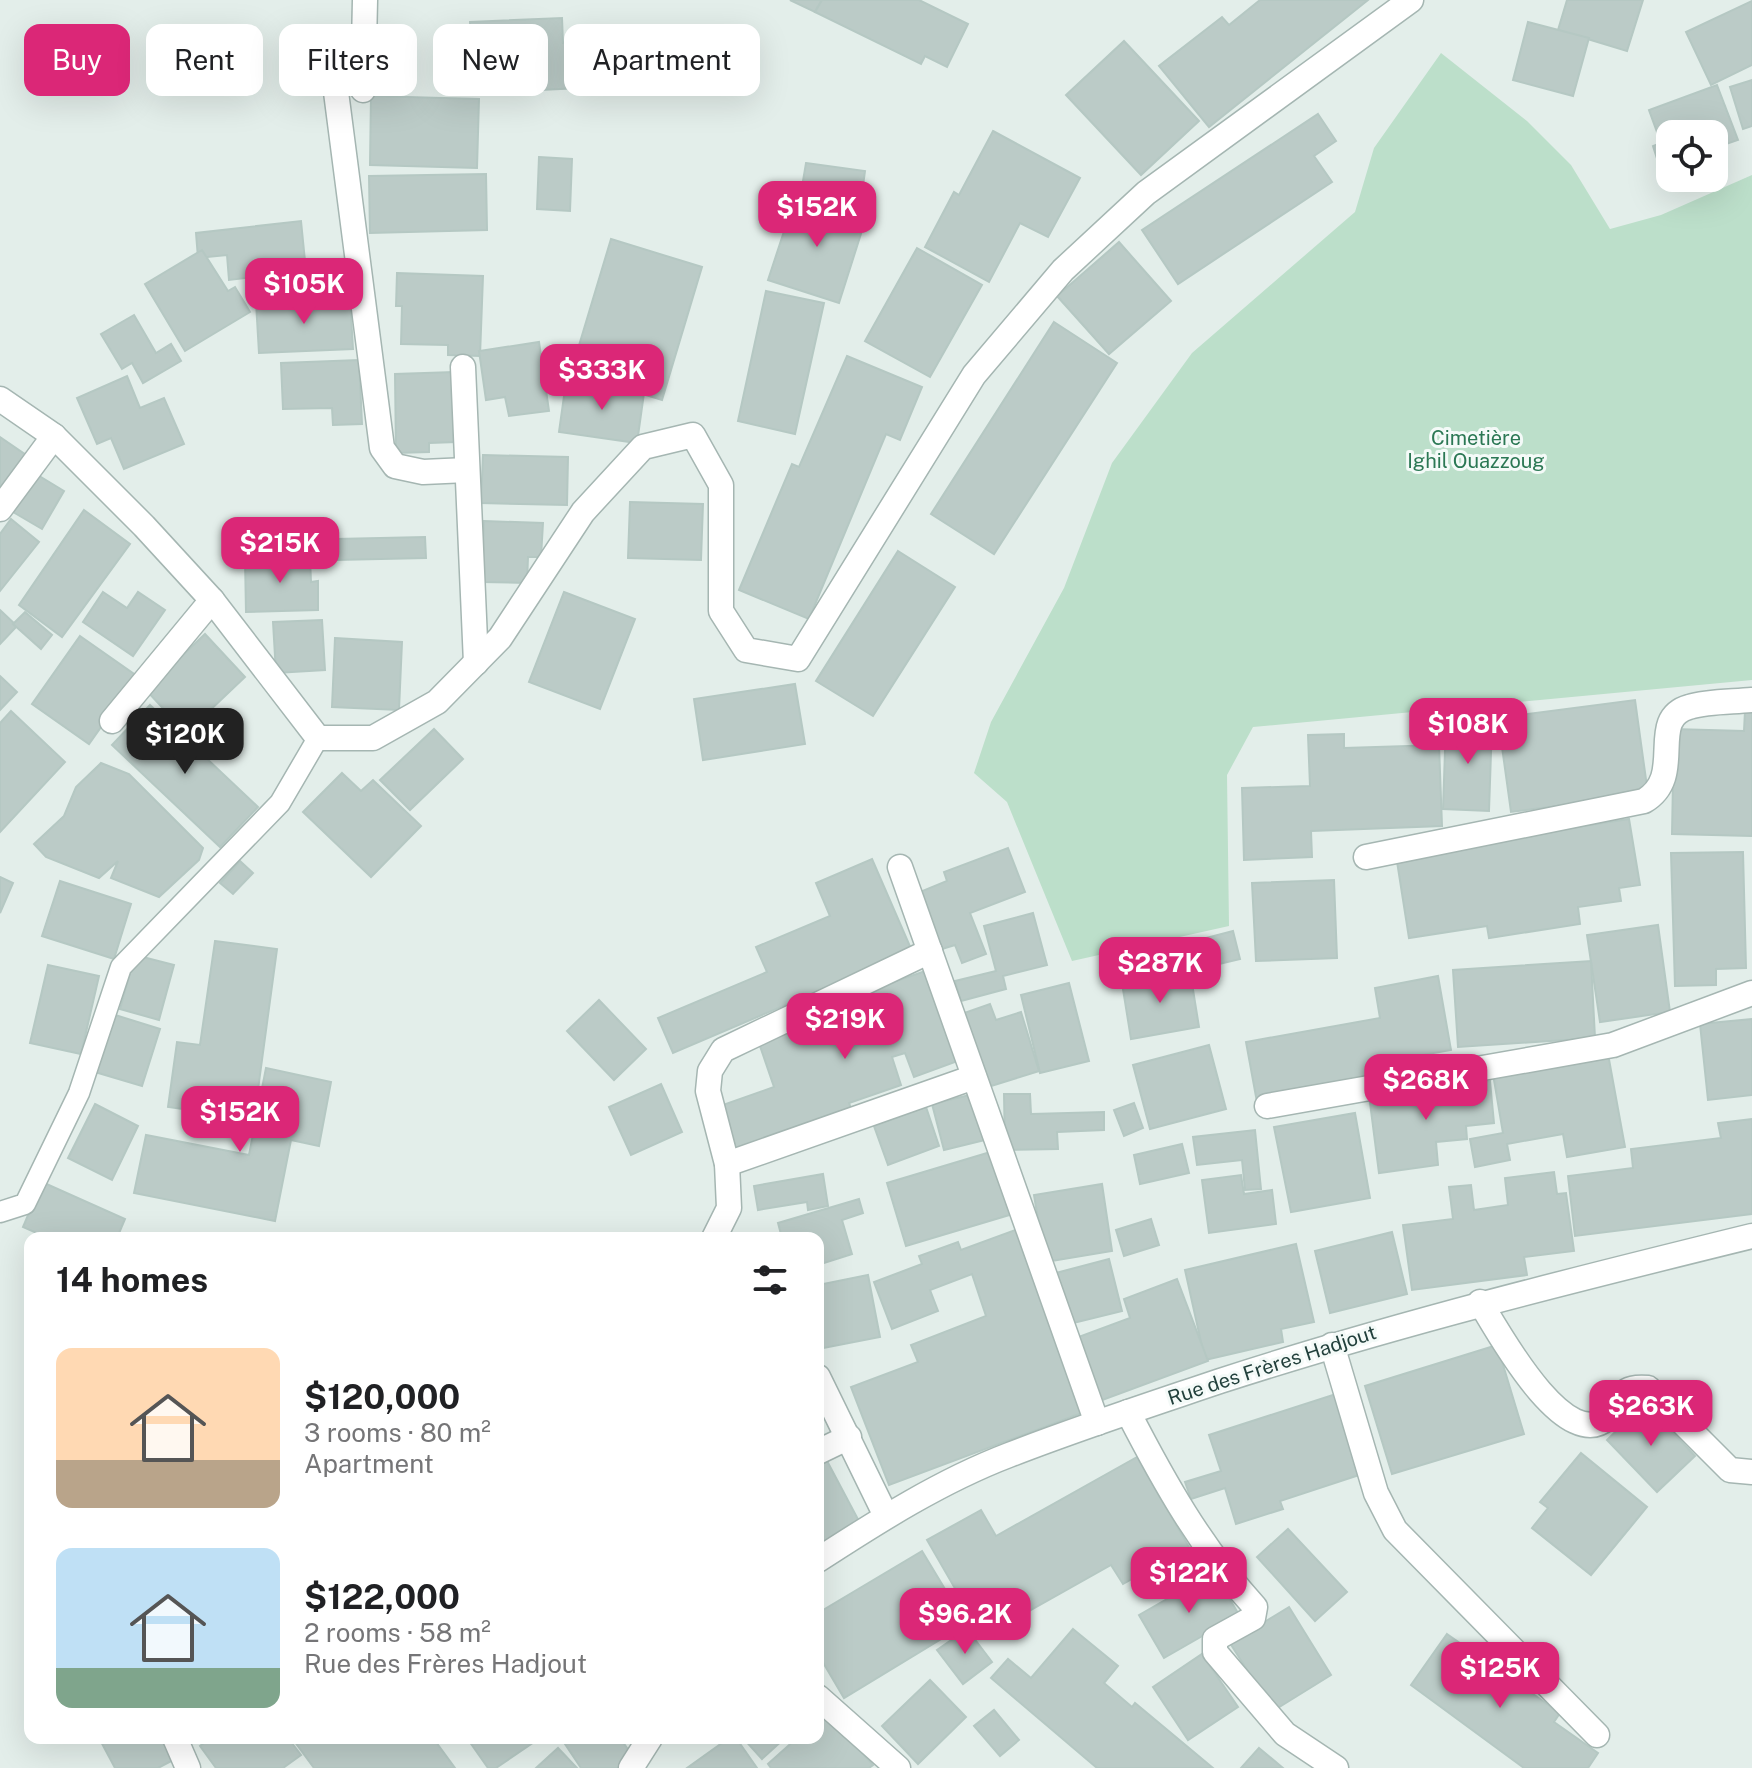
<!DOCTYPE html>
<html lang="en">
<head>
<meta charset="utf-8">
<style>
  :root { --surface:#fff; --page:#f2f2f2; --text:#202124; --muted:#757577; --accent:#db2777 }
  body { margin:0; font-family:"Public Sans",sans-serif; background:var(--page); color:var(--text); height:100vh; display:flex; flex-direction:column; font-size:30px; white-space:nowrap }
  * { box-sizing:border-box; margin:0 }
  p { font-size:26px; color:var(--muted) }
  .icon { flex:none; width:44px; height:44px; fill:none; stroke:currentColor; stroke-width:2; stroke-linecap:round; stroke-linejoin:round }
  .map { position:relative; flex:1; overflow:hidden }
  .side { position:absolute; left:24px; top:1232px; width:800px; height:512px; display:flex; flex-direction:column; background:var(--surface); border-radius:16px; box-shadow:0 8px 32px #0002 }
  .side>* { flex:none }
  .top-card { position:absolute; left:24px; top:24px; width:800px; height:72px; display:flex; gap:16px }
  .tools { position:absolute; left:1656px; top:120px; display:grid; gap:16px }
  .tools a { display:grid; place-items:center; width:72px; height:72px; border-radius:16px; background:var(--surface); box-shadow:0 8px 32px #0002; font-size:40px }
  .price { position:absolute; translate:-50% -68px; padding:0 18px; border-radius:16px; background:var(--accent); color:#fff; font-size:26px; line-height:52px; filter:drop-shadow(0 2px 4px #0008) }
  .price::after { content:''; position:absolute; left:50%; top:48px; width:24px; height:18px; margin-left:-12px; background:inherit; clip-path:polygon(0 0,100% 0,50% 100%) }
  .price.active { background:#222; color:#fff }
  ul { padding:0; list-style:none }
  li { display:flex; align-items:center; gap:24px; height:200px; padding:0 32px }
  li span { display:grid; place-items:center; flex:none; width:224px; height:160px; border-radius:16px; color:#555 }
  li>.icon { margin-inline-start:auto }
  span .icon { width:96px; height:96px; fill:#fffc; stroke-width:1 }
  li b { font-size:34px }
  h2 { display:flex; justify-content:space-between; align-items:center; height:96px; padding:0 32px; font-size:34px }
  .chip { padding:0 28px; border-radius:16px; background:var(--surface); box-shadow:0 8px 32px #0002; font-size:28px; line-height:72px }
  .chip.active { background:var(--accent); color:#fff }
  .map>svg:first-child { display:block }
  .green { fill:#bcdfca }
  .building { fill:#bbcbc7; stroke:#b5c8c3; stroke-width:2 }
  .lines { fill:none; stroke-linecap:round; stroke-linejoin:round }
  .lane-casing { stroke:#a5b6b2; stroke-width:23 }
  .street-casing { stroke:#a5b6b2; stroke-width:27 }
  .lane { stroke:#fff; stroke-width:20 }
  .street { stroke:#fff; stroke-width:24 }
  .labels { text-anchor:middle; stroke-width:6; stroke-linejoin:round; paint-order:stroke }
  .park-label { font-size:20px; fill:#2b7854; stroke:#f4faf8 }
  .street-label { font-size:20px; fill:#22403c; stroke:#f4faf8 }
</style>
</head>
<body>
<div class="map">
<svg width="1752" height="1768" viewBox="0 0 1752 1768">
  <rect width="100%" height="100%" fill="#e3eeea"/>
  <!-- green -->
  <polygon class="green" points="1441,53 1527,121 1571,165 1610,229 1661,215 1752,175 1752,680 1253,727 1227,775 1229,926 1072,961 1007,802 974,773 991,722 1064,588 1112,463 1192,353 1355,212 1374,148"/>
  <!-- building -->
  <g class="building">
    <polygon points="790,0 822,0 815,12"/>
    <polygon points="822,0 919,0 968,24 947,67 925,56 921,64 815,12"/>
    <polygon points="1260,0 1368,0 1209,127 1159,66 1222,17 1229,25"/>
    <polygon points="1567,0 1643,0 1627,51 1558,30"/>
    <polygon points="1752,1 1752,65 1711,85 1686,32"/>
    <polygon points="562,18 563,43 579,42 581,88 473,93 470,22"/>
    <polygon points="1528,22 1589,38 1573,96 1513,80"/>
    <polygon points="1124,41 1199,121 1141,175 1066,95"/>
    <polygon points="1752,80 1752,126 1743,129 1730,87"/>
    <polygon points="1717,85 1738,140 1714,148 1714,134 1670,134 1670,164 1660,168 1653,146 1661,143 1649,110"/>
    <polygon points="371,96 479,99 477,168 370,165"/>
    <polygon points="1318,114 1336,141 1314,156 1332,182 1178,284 1142,230"/>
    <polygon points="993,131 1080,178 1048,237 1020,223 989,282 925,247 954,192 959,195"/>
    <polygon points="539,157 572,159 570,211 537,209"/>
    <polygon points="806,163 865,171 861,200 801,193"/>
    <polygon points="486,174 487,230 370,233 369,176"/>
    <polygon points="796,195 866,218 839,303 768,280"/>
    <polygon points="301,221 306,271 229,280 227,255 198,258 196,233"/>
    <polygon points="611,239 702,267 662,400 571,372"/>
    <polygon points="1119,242 1171,301 1109,354 1057,296"/>
    <polygon points="917,248 982,285 930,377 865,341"/>
    <polygon points="202,250 228,291 235,287 250,312 185,351 145,284"/>
    <polygon points="397,273 483,276 480,356 448,355 448,345 401,344 402,306 396,306"/>
    <polygon points="766,291 824,303 795,434 738,421"/>
    <polygon points="350,298 353,349 259,353 256,302"/>
    <polygon points="134,315 156,353 171,344 181,361 143,383 132,363 122,369 101,334"/>
    <polygon points="1054,322 1117,363 994,554 931,514"/>
    <polygon points="539,342 549,411 509,416 505,397 486,400 479,351"/>
    <polygon points="847,356 922,387 900,440 886,434 809,619 739,590 792,464 799,467"/>
    <polygon points="359,360 362,424 333,425 332,408 283,409 281,363"/>
    <polygon points="454,372 456,442 429,443 429,452 396,453 395,374"/>
    <polygon points="127,376 140,408 164,398 184,444 124,469 111,438 97,444 77,398"/>
    <polygon points="566,382 644,393 637,443 559,432"/>
    <polygon points="0,437 29,457 0,489"/>
    <polygon points="483,455 568,457 567,505 481,503"/>
    <polygon points="36,474 64,491 42,529 13,512"/>
    <polygon points="630,502 703,504 701,560 628,558"/>
    <polygon points="84,510 130,544 62,637 19,605"/>
    <polygon points="11,519 39,542 0,591 0,534"/>
    <polygon points="484,521 543,523 541,557 528,557 527,583 482,582"/>
    <polygon points="425,537 426,558 336,560 336,539"/>
    <polygon points="898,551 955,587 873,716 816,681"/>
    <polygon points="310,558 311,582 318,581 318,610 246,612 245,559"/>
    <polygon points="103,592 127,608 138,592 165,610 133,656 83,622"/>
    <polygon points="564,592 635,619 600,709 529,682"/>
    <polygon points="0,610 17,626 0,644"/>
    <polygon points="25,612 52,635 41,649 13,624"/>
    <polygon points="322,620 325,670 276,673 273,622"/>
    <polygon points="205,634 245,677 186,733 146,690"/>
    <polygon points="80,636 137,676 89,744 32,704"/>
    <polygon points="335,638 402,642 399,710 332,707"/>
    <polygon points="0,676 17,692 0,710"/>
    <polygon points="795,684 805,744 703,760 694,699"/>
    <polygon points="1635,700 1648,794 1511,812 1498,718"/>
    <polygon points="150,705 258,807 220,847 112,745"/>
    <polygon points="11,711 65,762 0,832 0,723"/>
    <polygon points="1745,711 1752,711 1752,836 1672,834 1674,729 1744,731"/>
    <polygon points="1446,722 1492,724 1489,811 1443,809"/>
    <polygon points="434,729 463,759 410,810 380,780"/>
    <polygon points="1344,734 1344,748 1439,745 1442,826 1311,831 1312,857 1244,860 1242,788 1310,786 1308,735"/>
    <polygon points="101,763 129,774 203,848 199,860 159,897 111,878 118,861 99,878 46,857 34,844 64,816 76,787"/>
    <polygon points="342,773 361,791 373,780 421,826 371,877 303,812"/>
    <polygon points="1629,819 1640,885 1619,888 1621,901 1578,907 1580,924 1489,938 1487,926 1409,938 1396,855"/>
    <polygon points="1008,848 1025,892 970,913 986,954 962,963 955,945 942,949 920,892 947,881 944,872"/>
    <polygon points="1743,852 1746,968 1716,969 1716,985 1675,986 1671,853"/>
    <polygon points="872,859 912,951 673,1053 658,1018 767,972 756,947 830,916 816,883"/>
    <polygon points="240,861 253,873 233,894 220,883"/>
    <polygon points="0,877 13,883 0,913"/>
    <polygon points="1334,880 1337,958 1256,961 1252,883"/>
    <polygon points="60,881 131,904 114,959 42,936"/>
    <polygon points="1033,913 1047,965 1003,976 1006,989 961,1001 955,981 996,971 984,926"/>
    <polygon points="1658,925 1670,1012 1600,1022 1587,935"/>
    <polygon points="1233,931 1240,959 1194,970 1187,943"/>
    <polygon points="215,941 277,949 254,1119 168,1107 177,1042 200,1045"/>
    <polygon points="135,955 174,965 159,1020 120,1009"/>
    <polygon points="1591,961 1595,1038 1458,1047 1453,970"/>
    <polygon points="48,965 99,976 81,1054 30,1043"/>
    <polygon points="934,968 966,1058 914,1077 905,1053 892,1057 901,1085 849,1103 854,1116 735,1158 717,1107 774,1087 759,1043 811,1025 817,1042 829,1038 818,1008"/>
    <polygon points="1190,971 1199,1027 1131,1039 1122,983"/>
    <polygon points="1438,976 1451,1050 1394,1060 1397,1077 1257,1102 1246,1042 1380,1018 1375,988"/>
    <polygon points="1069,983 1089,1061 1040,1073 1021,995"/>
    <polygon points="599,1000 646,1049 614,1080 567,1031"/>
    <polygon points="990,1004 996,1020 1021,1012 1039,1071 988,1087 964,1013"/>
    <polygon points="112,1014 160,1029 142,1086 95,1072"/>
    <polygon points="1752,1019 1752,1095 1708,1100 1700,1024"/>
    <polygon points="1209,1045 1226,1109 1150,1129 1133,1065"/>
    <polygon points="1608,1054 1625,1147 1567,1157 1563,1134 1507,1144 1510,1160 1475,1167 1470,1139 1503,1133 1493,1074"/>
    <polygon points="266,1068 331,1082 319,1146 291,1140 275,1221 134,1193 146,1135 249,1155"/>
    <polygon points="1490,1081 1494,1123 1466,1126 1467,1139 1436,1142 1438,1165 1379,1173 1369,1095"/>
    <polygon points="661,1084 682,1132 631,1155 609,1107"/>
    <polygon points="978,1093 989,1139 944,1150 932,1104"/>
    <polygon points="1004,1094 1030,1094 1031,1114 1104,1112 1104,1130 1057,1132 1058,1149 1005,1150"/>
    <polygon points="1134,1103 1143,1128 1124,1136 1114,1110"/>
    <polygon points="95,1104 138,1126 112,1180 68,1158"/>
    <polygon points="926,1107 939,1146 888,1165 874,1126"/>
    <polygon points="1355,1113 1370,1198 1291,1212 1274,1127"/>
    <polygon points="1752,1119 1752,1214 1575,1236 1568,1176 1633,1168 1631,1149 1721,1138 1718,1123"/>
    <polygon points="1255,1130 1261,1189 1245,1190 1242,1160 1197,1165 1193,1137"/>
    <polygon points="1182,1144 1189,1173 1140,1184 1134,1155"/>
    <polygon points="997,1150 1016,1213 906,1246 887,1183"/>
    <polygon points="1554,1172 1557,1194 1566,1193 1574,1251 1524,1257 1527,1275 1412,1290 1403,1225 1453,1219 1449,1187 1471,1185 1474,1210 1508,1205 1505,1178"/>
    <polygon points="823,1174 828,1206 808,1210 807,1202 758,1210 754,1186"/>
    <polygon points="1241,1175 1244,1194 1272,1190 1276,1224 1209,1233 1202,1180"/>
    <polygon points="42,1182 125,1219 117,1238 48,1238 23,1227"/>
    <polygon points="1102,1184 1112,1251 1045,1262 1034,1195"/>
    <polygon points="859,1199 863,1213 842,1220 852,1254 818,1265 818,1238 782,1238 778,1223"/>
    <polygon points="1151,1219 1159,1245 1124,1256 1116,1230"/>
    <polygon points="1018,1229 1087,1411 889,1485 851,1387 918,1362 911,1345 986,1316 972,1274 930,1290 938,1311 892,1329 874,1282 922,1264 919,1256 958,1242 961,1250"/>
    <polygon points="1392,1232 1407,1294 1330,1313 1315,1251"/>
    <polygon points="1296,1244 1314,1322 1281,1329 1283,1342 1205,1360 1185,1270"/>
    <polygon points="1109,1259 1122,1311 1065,1325 1052,1274"/>
    <polygon points="868,1275 880,1337 818,1349 818,1285"/>
    <polygon points="1177,1279 1208,1361 1097,1402 1073,1339 1130,1318 1124,1299"/>
    <polygon points="1497,1345 1524,1434 1392,1474 1365,1386"/>
    <polygon points="1336,1394 1362,1474 1280,1501 1283,1509 1236,1524 1225,1488 1191,1499 1185,1482 1221,1471 1209,1435"/>
    <polygon points="1645,1403 1695,1456 1657,1492 1607,1440"/>
    <polygon points="1581,1453 1647,1507 1591,1575 1532,1528 1548,1508 1540,1502"/>
    <polygon points="1137,1457 1189,1547 1123,1584 1111,1565 983,1637 927,1540 981,1510 996,1536"/>
    <polygon points="826,1459 860,1523 818,1546 818,1463"/>
    <polygon points="1288,1529 1347,1592 1315,1621 1257,1557"/>
    <polygon points="922,1551 966,1624 844,1698 818,1654 818,1613"/>
    <polygon points="1214,1572 1239,1615 1164,1658 1139,1615"/>
    <polygon points="1289,1607 1331,1675 1273,1711 1230,1643"/>
    <polygon points="967,1629 992,1662 963,1684 937,1650"/>
    <polygon points="1073,1629 1118,1666 1104,1683 1132,1707 1135,1703 1213,1768 1097,1768 991,1678 1008,1659 1031,1678"/>
    <polygon points="1447,1634 1560,1713 1554,1722 1598,1753 1588,1768 1524,1768 1411,1685"/>
    <polygon points="1202,1654 1238,1707 1188,1740 1153,1687"/>
    <polygon points="930,1680 966,1717 918,1764 882,1726"/>
    <polygon points="994,1710 1019,1740 1000,1756 974,1726"/>
    <polygon points="827,1712 873,1765 869,1768 771,1768 768,1764 797,1738 818,1738 818,1720"/>
    <polygon points="99,1738 169,1738 179,1757 158,1768 115,1768"/>
    <polygon points="210,1738 288,1738 301,1755 283,1768 216,1768 200,1746"/>
    <polygon points="292,1738 433,1738 455,1768 314,1768"/>
    <polygon points="467,1738 540,1738 496,1768 488,1768"/>
    <polygon points="561,1738 620,1738 634,1758 619,1768 581,1768"/>
    <polygon points="729,1738 736,1738 757,1768 687,1768"/>
    <polygon points="743,1738 785,1738 762,1759"/>
    <polygon points="558,1748 577,1768 536,1768"/>
    <polygon points="1259,1748 1283,1768 1241,1768"/>
  </g>
  <g class="lines">
    <defs>
      <polyline id="lane" points="0,1212 25,1204 79,1093 121,967 280,803 318,738"/>
      <g id="street">
        <polyline points="363,90 365,0"/>
        <polyline points="336,92 382,448 395,466 423,472 467,470"/>
        <polyline points="463,367 476,663"/>
        <polyline points="0,399 54,436 144,526 212,600 318,738 373,738 437,702 500,638 583,512 643,447 693,435 721,485 721,611 746,650 798,659 974,375 1063,270 1146,193 1411,0"/>
        <polyline points="0,509 54,436"/>
        <polyline points="112,721 212,600"/>
        <path d="M 1366,857 L 1644,801 C 1687,776 1646,719 1689,707 C 1708,701 1732,702 1752,700"/>
        <polyline points="900,867 1097,1423"/>
        <polyline points="1267,1106 1613,1045 1752,993"/>
        <polyline points="727,1164 974,1077"/>
        <polyline points="714,1238 729,1208 727,1164 708,1091 710,1071 723,1050 930,951"/>
        <path d="M 1480,1302 C 1497,1330 1565,1455 1607,1418 C 1625,1402 1615,1385 1648,1388 L 1730,1470 L 1752,1472"/>
        <polyline points="1332,1345 1376,1493 1395,1530 1597,1735"/>
        <polyline points="818,1377 886,1516"/>
        <path d="M 1128,1412 C 1164,1482 1201,1548 1255,1607 L 1253,1618 L 1215,1639 L 1215,1652 L 1285,1734 L 1336,1768"/>
        <polyline points="818,1452 849,1437"/>
        <path d="M 818,1560 C 878,1521 941,1481 1009,1455 C 1078,1428 1149,1405 1220,1381 C 1396,1324 1573,1280 1752,1236"/>
        <polyline points="818,1697 898,1768"/>
        <polyline points="175,1738 188,1768"/>
        <polyline points="631,1768 650,1738"/>
      </g>
    </defs>
    <!-- lane casing -->
    <use href="#lane" class="lane-casing"/>
    <!-- street casing -->
    <use href="#street" class="street-casing"/>
    <!-- lane -->
    <use href="#lane" class="lane"/>
    <!-- street -->
    <use href="#street" class="street"/>
  </g>
  <g class="labels">
    <!-- park labels -->
    <g class="park-label">
      <text x="1476" y="445">Cimetière<tspan x="1476" dy="23">Ighil Ouazzoug</tspan></text>
    </g>
    <!-- street labels -->
    <g class="street-label">
      <text transform="translate(1272 1365) rotate(-18)" y="7">Rue des Frères Hadjout</text>
    </g>
  </g>
</svg>
<div class="tools">
<a><svg class="icon" aria-label="locate" viewBox="0 0 24 24"><circle cx="12" cy="12" r="6"/><path d="M12 2v4M12 18v4M2 12h4M18 12h4"/></svg></a>
</div>
<b class="price" style="left:817px;top:249px">$152K</b>
<b class="price" style="left:304px;top:326px">$105K</b>
<b class="price" style="left:602px;top:412px">$333K</b>
<b class="price" style="left:280px;top:585px">$215K</b>
<b class="price" style="left:1468px;top:766px">$108K</b>
<b class="price active" style="left:185px;top:776px">$120K</b>
<b class="price" style="left:1160px;top:1005px">$287K</b>
<b class="price" style="left:845px;top:1061px">$219K</b>
<b class="price" style="left:1426px;top:1122px">$268K</b>
<b class="price" style="left:240px;top:1154px">$152K</b>
<b class="price" style="left:1651px;top:1448px">$263K</b>
<b class="price" style="left:1189px;top:1615px">$122K</b>
<b class="price" style="left:965px;top:1656px">$96.2K</b>
<b class="price" style="left:1500px;top:1710px">$125K</b>
<div class="top-card">
<a class="chip active">Buy</a>
<a class="chip">Rent</a>
<a class="chip">Filters</a>
<a class="chip">New</a>
<a class="chip">Apartment</a>
</div>
<section class="side">
<h2>14 homes<svg class="icon" aria-label="filters" viewBox="0 0 24 24"><path d="M4 7h16M4 17h16"/><circle cx="9" cy="7" r="2"/><circle cx="15" cy="17" r="2"/></svg></h2>
<ul>
<li><span style="background:linear-gradient(#ffd9b3 70%,#b9a48a 0)"><svg class="icon" aria-label="home" viewBox="0 0 24 24"><path d="M3 11l9-7 9 7M6 9v11h12V9"/></svg></span><div><b>$120,000</b><p>3 rooms · 80 m²</p><p>Apartment</p></div></li>
<li><span style="background:linear-gradient(#bfe0f5 75%,#7fa58c 0)"><svg class="icon" aria-label="home" viewBox="0 0 24 24"><path d="M3 11l9-7 9 7M6 9v11h12V9"/></svg></span><div><b>$122,000</b><p>2 rooms · 58 m²</p><p>Rue des Frères Hadjout</p></div></li>
</ul>
</section>
</div>
</body>
</html>
